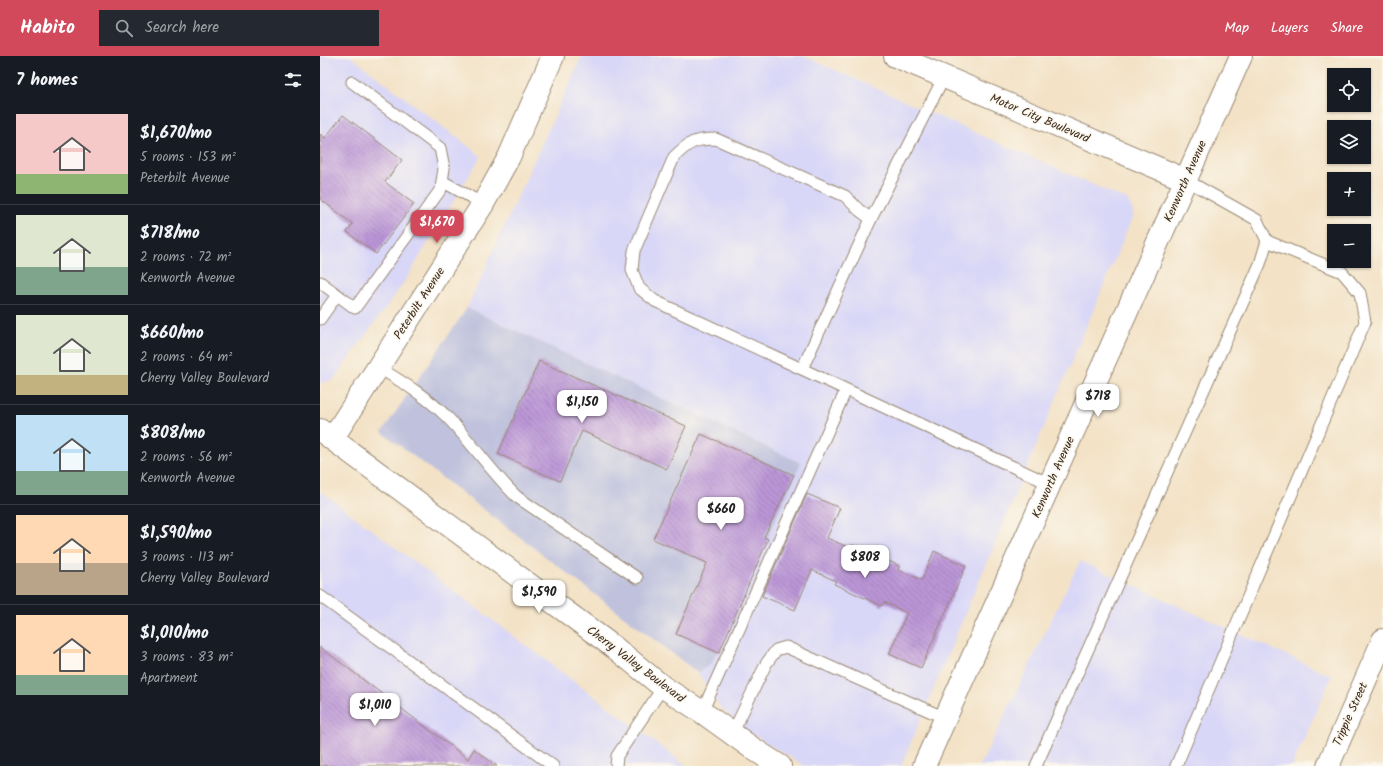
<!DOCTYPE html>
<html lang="en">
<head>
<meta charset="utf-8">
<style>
  :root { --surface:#171b24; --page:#242831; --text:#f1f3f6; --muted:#9ea1a6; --line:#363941; --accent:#d1495b }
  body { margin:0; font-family:Kalam,sans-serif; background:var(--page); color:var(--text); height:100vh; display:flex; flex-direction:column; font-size:15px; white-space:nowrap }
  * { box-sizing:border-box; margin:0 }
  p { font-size:13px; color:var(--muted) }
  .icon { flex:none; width:22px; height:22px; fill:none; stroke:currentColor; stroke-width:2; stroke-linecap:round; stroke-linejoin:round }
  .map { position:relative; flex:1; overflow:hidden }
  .sheet { display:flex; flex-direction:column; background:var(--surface); width:320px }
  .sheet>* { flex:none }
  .controls { position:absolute; left:1007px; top:12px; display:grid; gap:8px }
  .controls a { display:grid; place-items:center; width:44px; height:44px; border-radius:0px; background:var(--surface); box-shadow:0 1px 3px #0004; font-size:20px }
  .price { position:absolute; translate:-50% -34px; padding:0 9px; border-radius:8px; background:#fff; color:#222; font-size:13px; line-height:26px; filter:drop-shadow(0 1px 2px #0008) }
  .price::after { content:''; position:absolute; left:50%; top:24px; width:12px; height:9px; margin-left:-6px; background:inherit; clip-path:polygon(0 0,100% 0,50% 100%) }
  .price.on { background:var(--accent); color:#fff }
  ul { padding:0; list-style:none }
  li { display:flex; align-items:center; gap:12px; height:100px; padding:0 16px }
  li+li { border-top:1px solid var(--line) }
  li span { display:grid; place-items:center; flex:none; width:112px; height:80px; border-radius:0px; color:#555 }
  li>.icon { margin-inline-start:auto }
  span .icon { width:48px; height:48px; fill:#fffc; stroke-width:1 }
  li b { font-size:17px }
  h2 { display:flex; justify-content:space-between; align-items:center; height:48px; padding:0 16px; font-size:17px }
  header { display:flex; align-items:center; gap:24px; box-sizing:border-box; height:56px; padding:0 20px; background:var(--accent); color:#fff }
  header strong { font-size:19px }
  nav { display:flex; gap:22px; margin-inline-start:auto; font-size:14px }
  .search { width:280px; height:36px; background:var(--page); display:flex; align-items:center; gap:10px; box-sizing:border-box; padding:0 14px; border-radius:0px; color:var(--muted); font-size:15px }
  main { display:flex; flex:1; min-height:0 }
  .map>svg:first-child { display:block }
  .built { fill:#d9d7f7 }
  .industrial { fill:#c0c2dd }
  .building { fill:url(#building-back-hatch) }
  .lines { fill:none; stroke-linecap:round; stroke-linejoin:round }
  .service-casing { stroke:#978672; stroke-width:13 }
  .minor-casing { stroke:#978672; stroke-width:24 }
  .service { stroke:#fff; stroke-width:11 }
  .minor { stroke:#fff; stroke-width:22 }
  .labels { text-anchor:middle; stroke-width:3; stroke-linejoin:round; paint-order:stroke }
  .street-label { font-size:12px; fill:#3b2a1e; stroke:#fbf7ec }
</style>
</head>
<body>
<header>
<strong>Habito</strong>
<div class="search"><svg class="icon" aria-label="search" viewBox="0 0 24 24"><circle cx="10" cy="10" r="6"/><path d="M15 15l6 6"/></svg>Search here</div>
<nav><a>Map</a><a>Layers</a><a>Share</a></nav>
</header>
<main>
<section class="sheet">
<h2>7 homes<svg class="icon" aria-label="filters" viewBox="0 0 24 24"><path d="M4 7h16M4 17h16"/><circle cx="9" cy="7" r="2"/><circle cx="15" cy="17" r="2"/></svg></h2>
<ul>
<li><span style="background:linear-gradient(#f6c9c9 75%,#8fb573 0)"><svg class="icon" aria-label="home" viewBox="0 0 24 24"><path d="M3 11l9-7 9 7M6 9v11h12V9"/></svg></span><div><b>$1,670/mo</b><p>5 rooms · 153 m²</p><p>Peterbilt Avenue</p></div></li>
<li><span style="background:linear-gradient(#dfe7d0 65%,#7fa58c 0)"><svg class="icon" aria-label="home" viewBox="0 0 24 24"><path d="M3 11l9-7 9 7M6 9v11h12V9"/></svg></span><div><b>$718/mo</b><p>2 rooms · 72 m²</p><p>Kenworth Avenue</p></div></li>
<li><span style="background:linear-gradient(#dfe7d0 75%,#c2b280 0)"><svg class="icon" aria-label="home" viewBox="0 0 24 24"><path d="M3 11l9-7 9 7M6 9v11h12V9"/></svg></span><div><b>$660/mo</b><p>2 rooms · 64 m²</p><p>Cherry Valley Boulevard</p></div></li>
<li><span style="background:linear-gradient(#bfe0f5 70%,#7fa58c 0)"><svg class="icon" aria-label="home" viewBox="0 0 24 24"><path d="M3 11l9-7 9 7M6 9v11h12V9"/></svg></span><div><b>$808/mo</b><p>2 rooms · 56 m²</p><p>Kenworth Avenue</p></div></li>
<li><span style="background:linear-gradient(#ffd9b3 60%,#b9a48a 0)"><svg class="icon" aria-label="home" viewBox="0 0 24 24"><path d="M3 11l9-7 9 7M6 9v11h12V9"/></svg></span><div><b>$1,590/mo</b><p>3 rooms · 113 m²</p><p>Cherry Valley Boulevard</p></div></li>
<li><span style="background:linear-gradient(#ffd9b3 75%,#7fa58c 0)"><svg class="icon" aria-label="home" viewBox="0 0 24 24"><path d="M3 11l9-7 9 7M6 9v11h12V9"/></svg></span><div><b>$1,010/mo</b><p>3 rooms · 83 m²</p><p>Apartment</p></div></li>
</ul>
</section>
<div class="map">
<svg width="1063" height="710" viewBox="0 0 1063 710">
  <defs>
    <pattern id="building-back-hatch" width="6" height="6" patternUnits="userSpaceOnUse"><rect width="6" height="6" fill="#bb95d7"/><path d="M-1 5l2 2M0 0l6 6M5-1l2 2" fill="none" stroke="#997aae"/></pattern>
  </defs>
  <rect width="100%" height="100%" fill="#fbf7ec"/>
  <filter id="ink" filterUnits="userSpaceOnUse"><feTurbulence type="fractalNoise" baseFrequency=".025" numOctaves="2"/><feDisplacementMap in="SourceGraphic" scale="8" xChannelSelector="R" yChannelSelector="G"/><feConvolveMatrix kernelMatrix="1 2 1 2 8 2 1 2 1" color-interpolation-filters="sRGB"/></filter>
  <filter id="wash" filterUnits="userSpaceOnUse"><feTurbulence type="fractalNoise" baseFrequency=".012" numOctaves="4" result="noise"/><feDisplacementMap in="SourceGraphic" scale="16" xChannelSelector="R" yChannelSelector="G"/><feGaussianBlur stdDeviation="0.9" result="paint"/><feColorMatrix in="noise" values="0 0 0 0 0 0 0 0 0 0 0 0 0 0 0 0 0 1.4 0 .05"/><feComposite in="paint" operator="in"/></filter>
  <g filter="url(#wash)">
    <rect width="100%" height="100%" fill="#f3e2c6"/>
    <!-- built -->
    <g class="built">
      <polygon points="0,0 30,0 161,100 85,225 13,324 0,327"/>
      <polygon points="262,0 483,0 807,144 812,152 813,160 581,710 485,710 428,676 399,650 378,617 392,607 481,407 147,252"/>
      <polygon points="0,435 367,710 0,710"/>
      <polygon points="760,505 1012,620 972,710 660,710"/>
    </g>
    <!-- industrial -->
    <polygon class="industrial" points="147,252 481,407 392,607 378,617 62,376"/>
    <g id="blocks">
      <!-- building -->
      <g class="building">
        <polygon points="23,59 82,104 65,126 94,148 56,198 27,176 33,168 0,143 0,78 5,82"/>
        <polygon points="219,305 366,370 347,413 262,375 240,425 178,398"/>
        <polygon points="381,378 474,419 444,481 448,483 399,597 356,578 387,507 333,483"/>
        <polygon points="487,438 520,452 507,482 530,492 532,489 580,510 578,514 602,524 614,495 646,510 601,612 569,598 587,557 564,546 562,550 514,528 516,525 492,514 475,554 442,540"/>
        <polygon points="0,591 148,703 154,693 177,710 0,710"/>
      </g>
    </g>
  </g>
  <g filter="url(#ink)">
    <use href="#blocks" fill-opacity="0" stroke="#978672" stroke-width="1"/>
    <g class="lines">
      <defs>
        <g id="service">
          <polyline points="122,125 163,148"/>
          <polyline points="551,163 624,21"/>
          <polyline points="0,226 35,252 121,133 124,112 120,92 32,26"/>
          <polyline points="0,263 17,239"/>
          <path d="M 58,311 C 82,326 106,340 126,360 C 151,385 171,416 197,441 L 317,522"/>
          <path d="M 482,313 L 551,163 L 539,154 L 525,140 L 396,83 C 375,83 369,86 354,101 L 314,195 L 312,214 L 319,232 L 335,245 L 730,428"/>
          <polyline points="0,540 233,710"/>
          <polyline points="382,656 526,334"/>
          <polyline points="412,678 446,608 456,594 466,591 625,662"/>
          <polyline points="296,710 297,700 343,631"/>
          <polyline points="716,710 940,208 947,185 937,164 866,124"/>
          <polyline points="856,710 1045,266 1040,237 1022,216 947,185"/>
        </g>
        <g id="minor">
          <polyline points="575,0 866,124"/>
          <polyline points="0,374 295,592 343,631 382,656 432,692 460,710"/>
          <polyline points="12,383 163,148 189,101 233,0"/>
          <polyline points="604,710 921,0"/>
          <polyline points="1008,710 1063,584"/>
        </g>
      </defs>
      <!-- service casing -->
      <use href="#service" class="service-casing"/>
      <!-- minor casing -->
      <use href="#minor" class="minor-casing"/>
      <!-- service -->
      <use href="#service" class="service"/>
      <!-- minor -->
      <use href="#minor" class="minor"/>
    </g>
  </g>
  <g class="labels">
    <!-- street labels -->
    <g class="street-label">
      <text transform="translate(720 62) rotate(23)" y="4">Motor City Boulevard</text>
      <text transform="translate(865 125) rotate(-66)" y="4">Kenworth Avenue</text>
      <text transform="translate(99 247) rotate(-57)" y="4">Peterbilt Avenue</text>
      <text transform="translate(733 421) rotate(-66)" y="4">Kenworth Avenue</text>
      <text transform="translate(316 608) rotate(37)" y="4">Cherry Valley Boulevard</text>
      <text transform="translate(1030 658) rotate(-66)" y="4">Trippie Street</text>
    </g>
  </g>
</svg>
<div class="controls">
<a><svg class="icon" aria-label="locate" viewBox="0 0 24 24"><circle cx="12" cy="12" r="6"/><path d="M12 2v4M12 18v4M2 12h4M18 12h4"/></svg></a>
<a><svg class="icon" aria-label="layers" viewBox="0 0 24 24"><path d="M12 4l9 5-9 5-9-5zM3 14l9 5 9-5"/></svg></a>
<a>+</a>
<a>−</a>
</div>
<b class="price on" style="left:117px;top:188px">$1,670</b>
<b class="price" style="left:778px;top:362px">$718</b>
<b class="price" style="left:262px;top:368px">$1,150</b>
<b class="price" style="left:401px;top:475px">$660</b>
<b class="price" style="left:545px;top:523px">$808</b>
<b class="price" style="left:219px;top:558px">$1,590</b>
<b class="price" style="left:55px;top:671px">$1,010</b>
</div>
</main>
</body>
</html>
